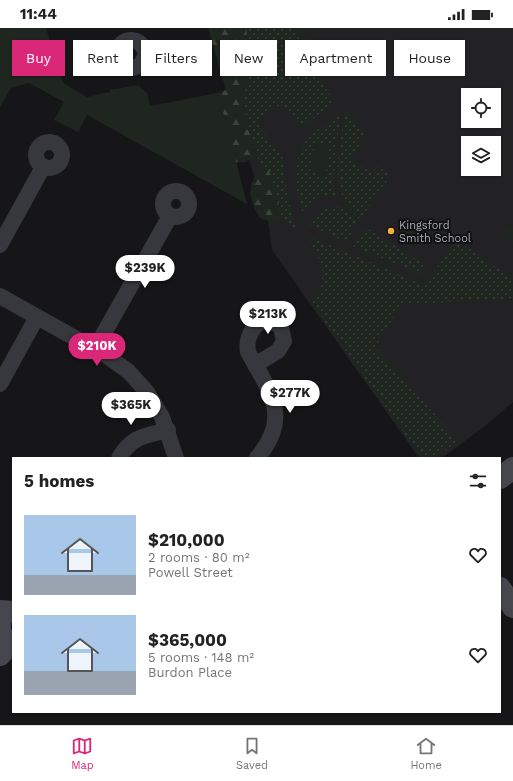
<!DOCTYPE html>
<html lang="en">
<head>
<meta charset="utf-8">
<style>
  :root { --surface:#fff; --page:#f6f6f6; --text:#222; --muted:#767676; --line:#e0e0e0; --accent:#db2777 }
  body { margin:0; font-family:"Work Sans",sans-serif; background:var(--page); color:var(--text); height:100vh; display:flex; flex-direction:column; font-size:15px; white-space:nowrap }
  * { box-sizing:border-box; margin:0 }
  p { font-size:13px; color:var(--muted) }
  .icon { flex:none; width:22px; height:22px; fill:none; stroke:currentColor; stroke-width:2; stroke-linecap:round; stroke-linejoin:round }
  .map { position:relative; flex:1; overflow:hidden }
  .side { position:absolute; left:12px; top:429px; width:489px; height:256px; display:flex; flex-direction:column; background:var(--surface); border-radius:0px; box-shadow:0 1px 3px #0004 }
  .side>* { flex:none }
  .top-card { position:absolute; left:12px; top:12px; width:489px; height:36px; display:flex; gap:8px }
  .tools { position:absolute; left:461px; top:60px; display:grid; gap:8px }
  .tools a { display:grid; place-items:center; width:40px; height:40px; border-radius:0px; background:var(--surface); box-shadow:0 1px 3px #0004; font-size:20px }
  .price { position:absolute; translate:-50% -34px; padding:0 9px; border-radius:14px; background:#fff; color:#222; font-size:13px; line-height:26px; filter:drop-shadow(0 1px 2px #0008) }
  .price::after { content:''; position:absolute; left:50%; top:24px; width:12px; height:9px; margin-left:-6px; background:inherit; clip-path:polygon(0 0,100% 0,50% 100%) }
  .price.current { background:var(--accent); color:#fff }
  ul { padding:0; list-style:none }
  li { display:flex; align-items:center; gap:12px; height:100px; padding:0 12px }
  li span { display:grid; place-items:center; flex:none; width:112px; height:80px; border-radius:0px; color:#555 }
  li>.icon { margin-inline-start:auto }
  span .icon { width:48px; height:48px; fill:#fffc; stroke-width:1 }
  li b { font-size:17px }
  h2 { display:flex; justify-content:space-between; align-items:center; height:48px; padding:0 12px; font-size:17px }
  .tag { padding:0 14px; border-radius:0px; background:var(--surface); box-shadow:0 1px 3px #0004; font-size:14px; line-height:36px }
  .tag.current { background:var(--accent); color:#fff }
  .status { display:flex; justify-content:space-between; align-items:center; height:28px; padding:0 20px; background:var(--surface); direction:ltr }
  .status svg { height:11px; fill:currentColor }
  .tabs { display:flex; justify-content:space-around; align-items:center; height:56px; border-top:1px solid var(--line); background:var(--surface); font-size:11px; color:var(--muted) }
  .tabs a { display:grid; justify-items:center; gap:2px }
  .tabs .current { color:var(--accent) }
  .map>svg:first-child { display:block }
  .built { fill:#222225; fill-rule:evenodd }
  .grass { fill:url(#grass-dots) }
  .forest { fill:url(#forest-firs) }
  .green { fill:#1e261f }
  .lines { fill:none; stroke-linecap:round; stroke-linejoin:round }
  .street { stroke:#37383d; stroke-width:16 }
  .secondary { stroke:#45474d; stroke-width:22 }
  .poi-dot { fill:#f2b134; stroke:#111113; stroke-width:1.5 }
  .labels { text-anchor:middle; stroke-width:4; stroke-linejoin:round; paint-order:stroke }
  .poi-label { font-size:11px; fill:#a8adb8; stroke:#111113; text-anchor:start }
</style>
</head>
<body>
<div class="status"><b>11:44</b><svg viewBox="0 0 49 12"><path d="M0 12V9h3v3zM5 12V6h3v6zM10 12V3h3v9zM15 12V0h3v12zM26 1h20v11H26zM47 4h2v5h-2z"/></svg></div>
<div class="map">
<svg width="513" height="697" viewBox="0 0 513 697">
  <defs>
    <pattern id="grass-dots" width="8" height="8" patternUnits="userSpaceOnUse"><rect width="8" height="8" fill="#1e261f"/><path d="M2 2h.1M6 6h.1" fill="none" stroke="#3c433d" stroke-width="1.8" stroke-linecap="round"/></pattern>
    <pattern id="forest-firs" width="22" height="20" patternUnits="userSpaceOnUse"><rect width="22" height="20" fill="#1e261f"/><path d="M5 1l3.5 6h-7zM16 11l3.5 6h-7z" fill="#3c433d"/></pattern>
  </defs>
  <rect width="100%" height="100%" fill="#161618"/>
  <!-- built -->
  <path class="built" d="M 213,0 L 513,0 L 513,374 L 485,398 L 442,430 L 419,430 L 272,222 L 267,184 L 252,142 ZM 468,67 L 494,67 L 494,93 L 468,93 ZM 468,115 L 494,115 L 494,141 L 468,141 Z"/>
  <!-- grass -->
  <g class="grass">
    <polygon points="223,0 291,0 300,12 303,30 335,73 303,99 281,76 255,93 282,128 288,171 297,202 273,186"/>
    <path d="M 347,83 L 365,108 L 351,131 L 372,145 L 377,138 L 391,147 L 360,192 C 327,162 339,127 344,87 Z"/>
    <polygon points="340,86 333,156 338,167 322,167 303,186 295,157 295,137 306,110"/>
    <polygon points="342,178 357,195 346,214 307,196 326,180"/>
    <polygon points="365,199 427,238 421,246 353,218"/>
    <polygon points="308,208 424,257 457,212 513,251 513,270 402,277 375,319 458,413 435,430 422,430 312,275 322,256 322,238"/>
  </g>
  <!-- forest -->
  <g class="forest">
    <polygon points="208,0 247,0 246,11 240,20 248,55 241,75 256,127 246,134 216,135 189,71 218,65 226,62"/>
    <path d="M 259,140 L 268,140 C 275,158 282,177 277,196 L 260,190 C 248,170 247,161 259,140 Z"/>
  </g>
  <!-- green -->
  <g class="green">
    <polygon points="0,0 46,0 63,55 87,69 110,64 110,62 138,57 147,65 150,78 218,65 247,176 87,87 78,104 54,92 64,74 29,55 11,60 0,79"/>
    <polygon points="291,0 315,0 300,12"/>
    <polygon points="329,114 326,145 324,148 310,142 315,116"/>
    <polygon points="513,200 513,218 501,209 502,202"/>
  </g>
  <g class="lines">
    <!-- street -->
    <g class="street">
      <circle cx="131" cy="26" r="14"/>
      <circle cx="49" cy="127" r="13"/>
      <circle cx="176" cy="176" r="13"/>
      <polyline points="0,217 43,139"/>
      <polyline points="0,268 107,328 128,343 147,364 162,389 176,430"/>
      <polyline points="95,321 170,188"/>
      <path d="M 255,337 L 278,323 L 284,313 L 281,300 C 263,281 244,304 248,324 C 270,364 292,389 257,430"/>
      <polyline points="0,356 37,289"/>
      <path d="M 119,430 C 132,408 145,408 168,402"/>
    </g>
    <!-- secondary -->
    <g class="secondary">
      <polyline points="500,450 513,440"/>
      <polyline points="500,560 513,579"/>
      <polyline points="0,583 13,584"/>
      <polyline points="0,595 0,605"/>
      <polyline points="0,627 13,613"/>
    </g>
  </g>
  <!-- markers -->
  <circle class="poi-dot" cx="391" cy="203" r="4"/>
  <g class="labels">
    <!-- poi labels -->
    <g class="poi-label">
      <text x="399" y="201">Kingsford<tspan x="399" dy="13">Smith School</tspan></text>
    </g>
  </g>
</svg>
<div class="tools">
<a><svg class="icon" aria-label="locate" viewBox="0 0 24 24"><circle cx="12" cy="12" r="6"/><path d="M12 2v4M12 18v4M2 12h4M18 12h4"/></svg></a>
<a><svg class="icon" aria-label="layers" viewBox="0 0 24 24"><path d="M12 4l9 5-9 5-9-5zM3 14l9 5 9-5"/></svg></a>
</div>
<b class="price" style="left:145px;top:261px">$239K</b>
<b class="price" style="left:268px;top:307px">$213K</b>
<b class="price current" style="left:97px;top:339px">$210K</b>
<b class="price" style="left:290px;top:386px">$277K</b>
<b class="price" style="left:131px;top:398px">$365K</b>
<div class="top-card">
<a class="tag current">Buy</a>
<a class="tag">Rent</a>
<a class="tag">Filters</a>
<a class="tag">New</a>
<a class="tag">Apartment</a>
<a class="tag">House</a>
</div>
<section class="side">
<h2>5 homes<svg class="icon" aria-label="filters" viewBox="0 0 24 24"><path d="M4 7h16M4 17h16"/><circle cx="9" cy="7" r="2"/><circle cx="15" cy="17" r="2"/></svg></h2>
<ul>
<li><span style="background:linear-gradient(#a9c7e8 75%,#9aa5b1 0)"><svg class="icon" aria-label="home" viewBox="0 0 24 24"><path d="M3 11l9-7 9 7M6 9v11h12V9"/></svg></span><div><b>$210,000</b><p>2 rooms · 80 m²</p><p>Powell Street</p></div><svg class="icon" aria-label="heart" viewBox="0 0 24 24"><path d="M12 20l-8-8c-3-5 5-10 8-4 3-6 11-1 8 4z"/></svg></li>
<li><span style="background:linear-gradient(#a9c7e8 70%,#9aa5b1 0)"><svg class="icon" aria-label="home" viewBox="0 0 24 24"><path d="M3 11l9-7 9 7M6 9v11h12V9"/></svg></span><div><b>$365,000</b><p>5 rooms · 148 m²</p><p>Burdon Place</p></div><svg class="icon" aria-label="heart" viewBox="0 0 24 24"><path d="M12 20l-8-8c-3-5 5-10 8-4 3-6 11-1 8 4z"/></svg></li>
</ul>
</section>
</div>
<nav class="tabs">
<a class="current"><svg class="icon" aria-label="map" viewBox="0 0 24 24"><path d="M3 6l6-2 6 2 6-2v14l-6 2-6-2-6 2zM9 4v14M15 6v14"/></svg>Map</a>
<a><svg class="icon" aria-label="saved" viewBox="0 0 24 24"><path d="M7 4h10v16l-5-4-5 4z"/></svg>Saved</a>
<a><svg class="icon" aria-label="home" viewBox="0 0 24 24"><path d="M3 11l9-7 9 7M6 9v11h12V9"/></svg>Home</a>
</nav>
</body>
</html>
